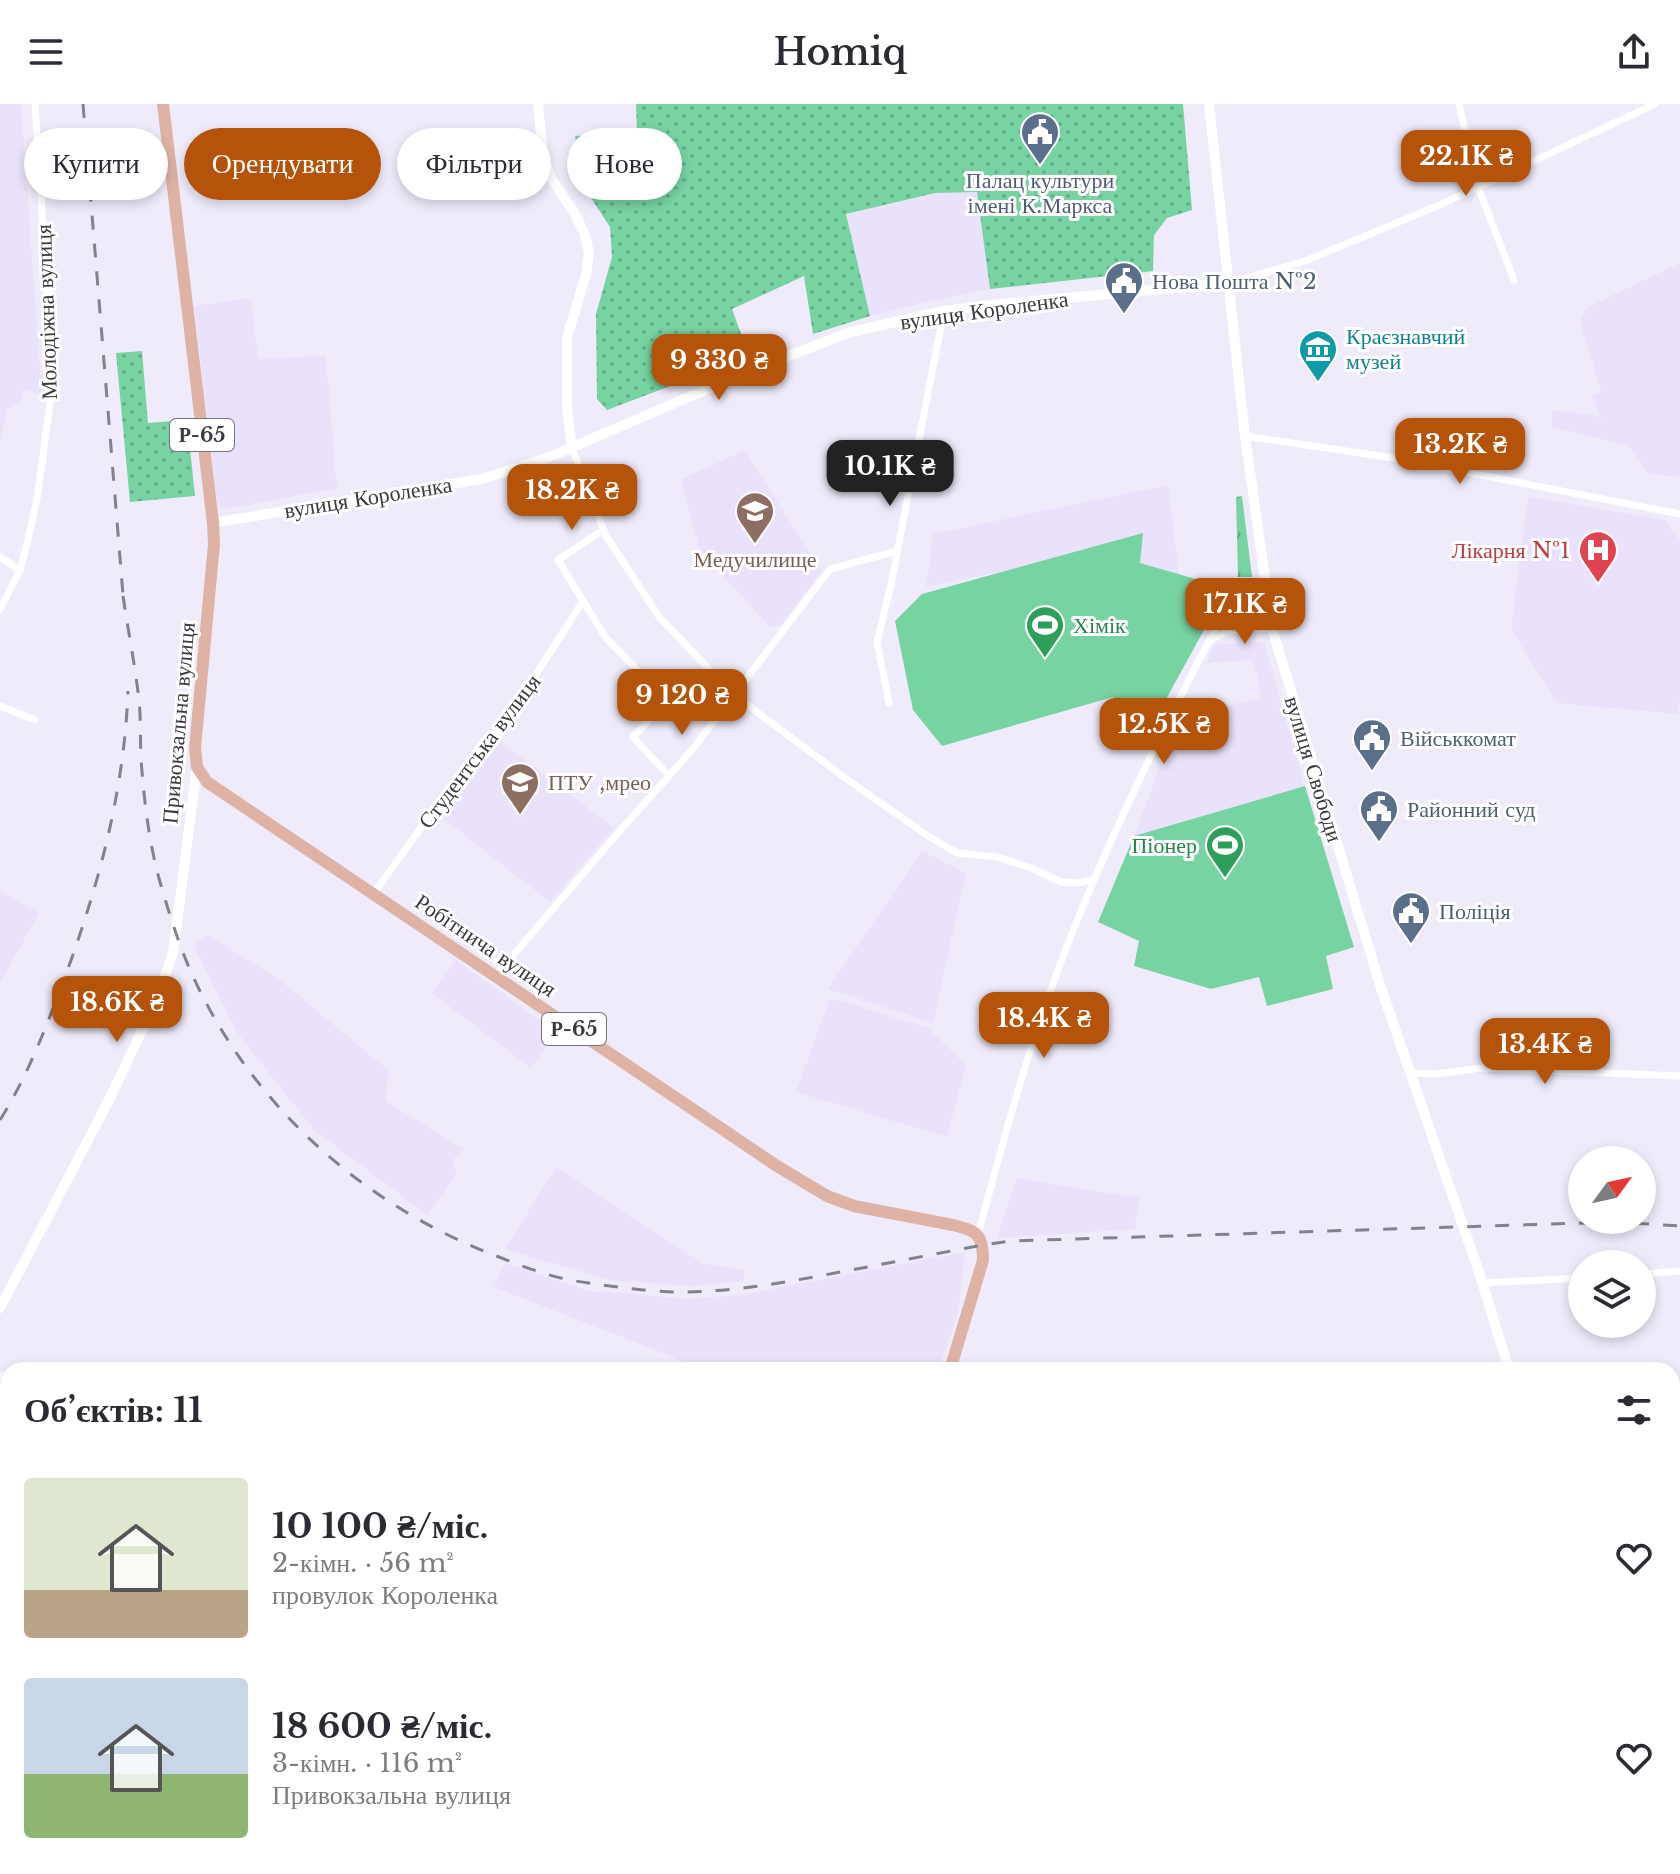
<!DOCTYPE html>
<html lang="uk">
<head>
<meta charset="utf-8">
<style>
  :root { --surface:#fff; --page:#f7f7f7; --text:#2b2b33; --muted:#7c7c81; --accent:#b45309 }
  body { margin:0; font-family:"Libre Baskerville",serif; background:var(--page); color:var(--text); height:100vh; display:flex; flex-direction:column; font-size:30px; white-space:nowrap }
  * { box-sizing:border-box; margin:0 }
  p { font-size:26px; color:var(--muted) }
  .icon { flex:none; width:44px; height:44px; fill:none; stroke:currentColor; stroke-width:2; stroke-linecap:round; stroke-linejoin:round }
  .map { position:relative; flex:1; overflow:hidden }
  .side { position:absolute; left:0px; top:1258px; width:1680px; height:512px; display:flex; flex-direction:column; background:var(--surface); border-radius:24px 24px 0 0; box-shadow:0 4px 12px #0003 }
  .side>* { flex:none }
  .top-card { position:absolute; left:24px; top:24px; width:800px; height:72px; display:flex; gap:16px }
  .needle { width:52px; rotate:57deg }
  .controls { position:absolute; left:1568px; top:1042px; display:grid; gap:16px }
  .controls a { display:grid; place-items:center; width:88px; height:88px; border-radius:50%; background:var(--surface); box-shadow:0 4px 12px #0003; font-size:40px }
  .price { position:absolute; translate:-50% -68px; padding:0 18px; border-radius:16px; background:var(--accent); color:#fff; font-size:26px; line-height:52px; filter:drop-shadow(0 2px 4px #0008) }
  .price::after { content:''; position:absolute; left:50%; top:48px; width:24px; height:18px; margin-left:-12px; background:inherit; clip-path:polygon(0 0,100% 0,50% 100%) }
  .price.current { background:#222; color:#fff }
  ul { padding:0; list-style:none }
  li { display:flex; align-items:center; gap:24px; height:200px; padding:0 24px }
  li span { display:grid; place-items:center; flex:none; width:224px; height:160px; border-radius:8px; color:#555 }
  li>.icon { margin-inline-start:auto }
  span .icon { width:96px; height:96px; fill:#fffc; stroke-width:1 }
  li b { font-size:34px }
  h2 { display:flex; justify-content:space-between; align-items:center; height:96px; padding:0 24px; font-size:34px }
  .chip { padding:0 28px; border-radius:36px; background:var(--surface); box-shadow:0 4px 12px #0003; font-size:28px; line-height:72px }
  .chip.current { background:var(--accent); color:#fff }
  header { display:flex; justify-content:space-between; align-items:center; height:104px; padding:0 24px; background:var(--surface); font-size:36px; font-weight:600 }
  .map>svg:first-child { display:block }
  .built { fill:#e9e2fa }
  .grass { fill:url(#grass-tufts) }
  .forest { fill:url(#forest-firs) }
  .park { fill:url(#park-dots) }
  .pitch { fill:#78d3a3 }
  .water { fill:#85d0fe }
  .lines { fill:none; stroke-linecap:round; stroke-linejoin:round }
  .street { stroke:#fff; stroke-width:7 }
  .secondary { stroke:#fff; stroke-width:10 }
  .primary { stroke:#deb3a6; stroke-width:12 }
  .rail { stroke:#83818b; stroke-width:3; stroke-dasharray:14 14; stroke-linecap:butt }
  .labels { text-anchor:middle; stroke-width:6; stroke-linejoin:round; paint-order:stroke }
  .shield { fill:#fff; stroke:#757479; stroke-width:2 }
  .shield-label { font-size:20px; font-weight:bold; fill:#3a393f }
  .service-label { font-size:22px; fill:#4e5e75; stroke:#fff; text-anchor:start }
  .street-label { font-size:22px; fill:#3a393f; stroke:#fff }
  .culture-label { font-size:22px; fill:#0d838f; stroke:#fff; text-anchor:start }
  .health-label { font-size:22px; fill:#be3a42; stroke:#fff; text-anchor:end }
  .education-label { font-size:22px; fill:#785e54; stroke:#fff }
  .leisure-label { font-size:22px; fill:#27864d; stroke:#fff; text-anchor:start }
</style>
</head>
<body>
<header><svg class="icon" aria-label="menu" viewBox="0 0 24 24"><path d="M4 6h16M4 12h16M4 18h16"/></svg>Homiq<svg class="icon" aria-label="share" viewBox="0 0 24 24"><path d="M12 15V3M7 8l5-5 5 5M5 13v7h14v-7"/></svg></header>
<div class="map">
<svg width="1680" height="1770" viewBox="0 0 1680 1770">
  <defs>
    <pattern id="grass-tufts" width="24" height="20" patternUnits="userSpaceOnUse" patternTransform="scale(2)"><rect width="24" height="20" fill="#78d3a3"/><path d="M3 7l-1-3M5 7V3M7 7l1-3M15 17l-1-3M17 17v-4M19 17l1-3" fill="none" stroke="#63ac86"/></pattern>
    <pattern id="forest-firs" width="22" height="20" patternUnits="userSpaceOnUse" patternTransform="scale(2)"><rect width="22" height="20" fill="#6fd6a0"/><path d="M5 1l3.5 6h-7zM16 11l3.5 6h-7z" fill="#61b88b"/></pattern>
    <pattern id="park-dots" width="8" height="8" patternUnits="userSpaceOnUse" patternTransform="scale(2)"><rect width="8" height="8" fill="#78d3a3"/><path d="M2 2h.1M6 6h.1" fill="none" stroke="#63ac86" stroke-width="1.8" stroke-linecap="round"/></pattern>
  </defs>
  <rect width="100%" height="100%" fill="#efebfb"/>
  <!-- built -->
  <g class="built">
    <polygon points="0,0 21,0 42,290 24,286 21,296 7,305 0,340"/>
    <polygon points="977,88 990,185 926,198 870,212 846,110 935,89"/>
    <polygon points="1680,159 1680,373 1649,370 1628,341 1551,323 1553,306 1601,313 1592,291 1601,287 1580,217 1588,203"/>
    <polygon points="251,194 258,255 326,252 337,384 225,405 217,400 194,202"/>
    <polygon points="744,347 822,466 780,522 770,523 699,445 681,375"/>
    <polygon points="1168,381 1179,471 1087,450 926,483 933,430"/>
    <polygon points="1528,393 1665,416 1680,436 1680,593 1677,610 1557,599 1511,525"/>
    <polygon points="1264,538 1305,682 1134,732 1179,612 1262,594 1253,556 1207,559 1215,540"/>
    <polygon points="495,633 614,724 550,798 439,711"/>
    <polygon points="922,747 966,769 933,919 828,885"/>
    <polygon points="0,787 39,809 0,879"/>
    <polygon points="208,830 282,878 388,966 386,997 463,1045 453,1056 456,1071 427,1111 314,1026 237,928 194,842"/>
    <polygon points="456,856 556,928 531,964 432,889"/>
    <polygon points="830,894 928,924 966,961 947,1033 796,988"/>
    <polygon points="556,1063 704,1160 745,1166 744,1177 692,1182 609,1176 505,1145"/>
    <polygon points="1017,1074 1139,1094 1135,1125 997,1134"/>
    <polygon points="965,1148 958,1210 938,1266 706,1266 494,1183 505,1159 592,1188 631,1189 684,1195 740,1191"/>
  </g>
  <!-- grass -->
  <polygon class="grass" points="1242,392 1252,473 1238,473 1236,393"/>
  <!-- forest -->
  <polygon class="forest" points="1680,1583 1680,1677 1676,1676 1672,1660 1672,1595"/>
  <!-- park -->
  <g class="park">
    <polygon points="636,0 1183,0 1192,106 1167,114 1154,131 1153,167 990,185 977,88 935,89 846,110 870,212 813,230 804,172 732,205 749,252 607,306 597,295 596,210 612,153 610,123 575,69 570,68 568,50 578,47 575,32 637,29"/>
    <polygon points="142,247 148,319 187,316 195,392 130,398 116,249"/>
  </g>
  <!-- pitch -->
  <g class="pitch">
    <polygon points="1143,429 1140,459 1227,484 1165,597 1118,600 1113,593 942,642 913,606 895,517 922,490"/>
    <polygon points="1305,682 1354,843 1326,852 1333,885 1267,902 1259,873 1211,885 1134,862 1139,837 1098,818 1134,732"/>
  </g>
  <!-- water -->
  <polygon class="water" points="1672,1712 1680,1714 1680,1770 1640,1770 1642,1762 1672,1762"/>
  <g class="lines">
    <!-- street -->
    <g class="street">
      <polyline points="1459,0 1478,83 1514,176"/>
      <polyline points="1229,179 1305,157 1442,100 1655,0"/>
      <polyline points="1245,332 1394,354 1680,410"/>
      <polyline points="572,344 606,432 660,514 734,591 848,676 928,732 957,749 997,753 1031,764 1061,778 1078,779 1094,776"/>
      <polyline points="603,426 558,456 606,534 665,594 651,614 633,633 669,672"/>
      <polyline points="0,453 20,466"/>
      <polyline points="0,505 20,466 28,436 37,395 50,300 50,227 35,0"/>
      <polyline points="1213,535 1228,527 1272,524"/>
      <polyline points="889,599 877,538 890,485 944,207"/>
      <polyline points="0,602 35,616"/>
      <polyline points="374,789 485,635 501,625 583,497"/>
      <polyline points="496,871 617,730 692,646 830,465 897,447"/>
      <polyline points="1411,969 1436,970 1482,964 1680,972"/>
      <path d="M 978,1131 C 1006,1025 1035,919 1077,817 C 1120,710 1172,607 1226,505 L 1247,486 L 1264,475"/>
      <polyline points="1642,1170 1680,1167"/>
      <polyline points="1483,1179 1582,1174"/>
      <polyline points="1672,1299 1680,1292"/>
      <polyline points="695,1770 704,1762"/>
    </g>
    <!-- secondary -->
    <g class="secondary">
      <polyline points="538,0 543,52 551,74 575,110 585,131 589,149 586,171 567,233 567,305 572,344"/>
      <polyline points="1209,0 1245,332 1272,524 1380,881 1480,1171 1509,1266"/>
      <polyline points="213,419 482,375 547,354 759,263 851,228 944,207 1001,200 1229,179"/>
      <polyline points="0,1204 108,998 156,897 173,849 197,663"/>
      <polyline points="0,1272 8,1277"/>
      <polyline points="1672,1410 1680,1409"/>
    </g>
    <!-- primary -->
    <g class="primary">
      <path d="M 163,0 L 213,419 L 214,440 L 195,644 L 197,663 L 207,678 L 777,1062 L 827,1092 L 854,1102 L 953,1121 C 977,1127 983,1130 983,1156 L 950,1266"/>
      <polyline points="856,1762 870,1770"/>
    </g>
    <!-- rail -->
    <g class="rail">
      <polyline points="83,0 124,503"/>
      <path d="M 123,492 C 128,526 135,561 139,596 C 141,615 140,635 141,655 C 144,696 149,739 160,778 C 171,816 183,854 201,889 C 263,1012 371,1105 499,1153 C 519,1161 540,1169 561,1174 C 582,1179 604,1181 626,1184 C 643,1186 661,1188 678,1188 C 732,1188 782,1179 835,1169 C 884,1160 934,1150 983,1141 L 1011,1137 L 1615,1118 L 1680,1122"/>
      <path d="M 0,1016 C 24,978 41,936 57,894 C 95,795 124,694 128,587"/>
    </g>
  </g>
  <!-- icons -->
  <defs>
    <symbol id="civic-pin" viewBox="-11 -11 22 30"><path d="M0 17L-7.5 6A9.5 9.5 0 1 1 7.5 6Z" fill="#5c6f8a" stroke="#fff"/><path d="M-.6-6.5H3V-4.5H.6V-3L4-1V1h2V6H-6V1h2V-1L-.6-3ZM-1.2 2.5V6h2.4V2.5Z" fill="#fff"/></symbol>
    <symbol id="museum-pin" viewBox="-11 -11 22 30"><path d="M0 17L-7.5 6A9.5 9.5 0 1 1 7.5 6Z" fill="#0f9aa8" stroke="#fff"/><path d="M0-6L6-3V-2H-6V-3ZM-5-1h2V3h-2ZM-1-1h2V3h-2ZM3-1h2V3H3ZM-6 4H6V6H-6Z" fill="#fff"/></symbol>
    <symbol id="university-pin" viewBox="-11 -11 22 30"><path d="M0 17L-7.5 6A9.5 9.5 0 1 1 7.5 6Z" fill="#8d6e63" stroke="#fff"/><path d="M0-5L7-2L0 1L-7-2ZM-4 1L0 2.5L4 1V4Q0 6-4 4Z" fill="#fff"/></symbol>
    <symbol id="hospital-pin" viewBox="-11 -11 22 30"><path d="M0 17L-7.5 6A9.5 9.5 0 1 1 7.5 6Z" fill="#e0444e" stroke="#fff"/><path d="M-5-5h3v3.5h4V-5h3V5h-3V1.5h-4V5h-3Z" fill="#fff"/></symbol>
    <symbol id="stadium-pin" viewBox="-11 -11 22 30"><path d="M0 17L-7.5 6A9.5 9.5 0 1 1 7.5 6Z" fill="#2e9e5b" stroke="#fff"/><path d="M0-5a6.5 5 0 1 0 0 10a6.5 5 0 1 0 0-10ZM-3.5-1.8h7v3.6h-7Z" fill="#fff"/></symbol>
  </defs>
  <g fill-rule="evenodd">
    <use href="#civic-pin" x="1018" y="6" width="44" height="60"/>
    <use href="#civic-pin" x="1102" y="155" width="44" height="60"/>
    <use href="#museum-pin" x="1296" y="223" width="44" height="60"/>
    <use href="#university-pin" x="733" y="385" width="44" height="60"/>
    <use href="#hospital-pin" x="1576" y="424" width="44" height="60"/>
    <use href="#stadium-pin" x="1023" y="499" width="44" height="60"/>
    <use href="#civic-pin" x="1350" y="612" width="44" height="60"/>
    <use href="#university-pin" x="498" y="656" width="44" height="60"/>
    <use href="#civic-pin" x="1357" y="683" width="44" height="60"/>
    <use href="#stadium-pin" x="1203" y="719" width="44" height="60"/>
    <use href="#civic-pin" x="1389" y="785" width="44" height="60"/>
  </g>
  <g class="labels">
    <!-- shield labels -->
    <g class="shield">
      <rect x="170" y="315" width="64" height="32" rx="6"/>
      <rect x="542" y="909" width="64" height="32" rx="6"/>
    </g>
    <g class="shield-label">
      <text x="202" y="338">Р-65</text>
      <text x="574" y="932">Р-65</text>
    </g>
    <!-- service labels -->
    <g class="service-label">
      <text x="1040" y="84" text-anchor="middle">Палац культури<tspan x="1040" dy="25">імені К.Маркса</tspan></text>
      <text x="1152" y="185">Нова Пошта №2</text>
      <text x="1400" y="642">Військкомат</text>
      <text x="1407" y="713">Районний суд</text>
      <text x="1439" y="815">Поліція</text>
    </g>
    <!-- street labels -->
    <g class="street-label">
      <text transform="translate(984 206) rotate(-8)" y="8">вулиця Короленка</text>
      <text transform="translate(46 208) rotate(-92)" y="8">Молодіжна вулиця</text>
      <text transform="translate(368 393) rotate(-9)" y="8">вулиця Короленка</text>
      <text transform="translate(178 619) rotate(-85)" y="8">Привокзальна вулиця</text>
      <text transform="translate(479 647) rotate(-53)" y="8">Студентська вулиця</text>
      <text transform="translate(1314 665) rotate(73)" y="8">вулиця Свободи</text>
      <text transform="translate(486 841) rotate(34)" y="8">Робітнича вулиця</text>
    </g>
    <!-- culture labels -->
    <g class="culture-label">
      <text x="1346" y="240">Краєзнавчий<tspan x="1346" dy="25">музей</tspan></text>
    </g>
    <!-- health labels -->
    <g class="health-label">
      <text x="1570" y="454">Лікарня №1</text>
    </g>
    <!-- education labels -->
    <g class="education-label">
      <text x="755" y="463">Медучилище</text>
      <text x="548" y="686" text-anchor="start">ПТУ ,мрео</text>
    </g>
    <!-- leisure labels -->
    <g class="leisure-label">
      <text x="1073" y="529">Хімік</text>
      <text x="1197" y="749" text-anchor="end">Піонер</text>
    </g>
  </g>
</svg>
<div class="controls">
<a><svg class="needle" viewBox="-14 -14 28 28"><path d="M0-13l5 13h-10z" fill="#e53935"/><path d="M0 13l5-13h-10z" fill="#7c7c81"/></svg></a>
<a><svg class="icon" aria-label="layers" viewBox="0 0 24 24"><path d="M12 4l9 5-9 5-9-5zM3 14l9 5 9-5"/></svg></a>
</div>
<b class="price" style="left:1466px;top:94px">22.1K ₴</b>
<b class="price" style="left:719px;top:298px">9 330 ₴</b>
<b class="price" style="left:1460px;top:382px">13.2K ₴</b>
<b class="price current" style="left:890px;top:404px">10.1K ₴</b>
<b class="price" style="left:572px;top:428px">18.2K ₴</b>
<b class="price" style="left:1245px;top:542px">17.1K ₴</b>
<b class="price" style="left:682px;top:633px">9 120 ₴</b>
<b class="price" style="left:1164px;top:662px">12.5K ₴</b>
<b class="price" style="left:117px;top:940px">18.6K ₴</b>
<b class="price" style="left:1044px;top:956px">18.4K ₴</b>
<b class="price" style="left:1545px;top:982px">13.4K ₴</b>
<div class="top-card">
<a class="chip">Купити</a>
<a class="chip current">Орендувати</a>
<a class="chip">Фільтри</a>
<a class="chip">Нове</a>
</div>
<section class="side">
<h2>Об’єктів: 11<svg class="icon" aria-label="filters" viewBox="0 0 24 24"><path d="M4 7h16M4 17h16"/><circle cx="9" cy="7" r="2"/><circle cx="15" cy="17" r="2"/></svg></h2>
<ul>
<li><span style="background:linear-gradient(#dfe7d0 70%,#b9a48a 0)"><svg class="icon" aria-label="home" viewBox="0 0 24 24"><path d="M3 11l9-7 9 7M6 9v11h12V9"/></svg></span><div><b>10 100 ₴/міс.</b><p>2-кімн. · 56 m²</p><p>провулок Короленка</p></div><svg class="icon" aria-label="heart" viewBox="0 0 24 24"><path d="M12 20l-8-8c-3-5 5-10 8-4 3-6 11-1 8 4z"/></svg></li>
<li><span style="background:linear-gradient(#c9d6e8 60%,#8fb573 0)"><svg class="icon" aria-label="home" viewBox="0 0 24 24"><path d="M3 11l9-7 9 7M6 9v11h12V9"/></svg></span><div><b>18 600 ₴/міс.</b><p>3-кімн. · 116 m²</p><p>Привокзальна вулиця</p></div><svg class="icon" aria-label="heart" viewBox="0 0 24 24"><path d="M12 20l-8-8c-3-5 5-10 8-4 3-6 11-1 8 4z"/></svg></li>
</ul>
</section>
</div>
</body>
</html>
